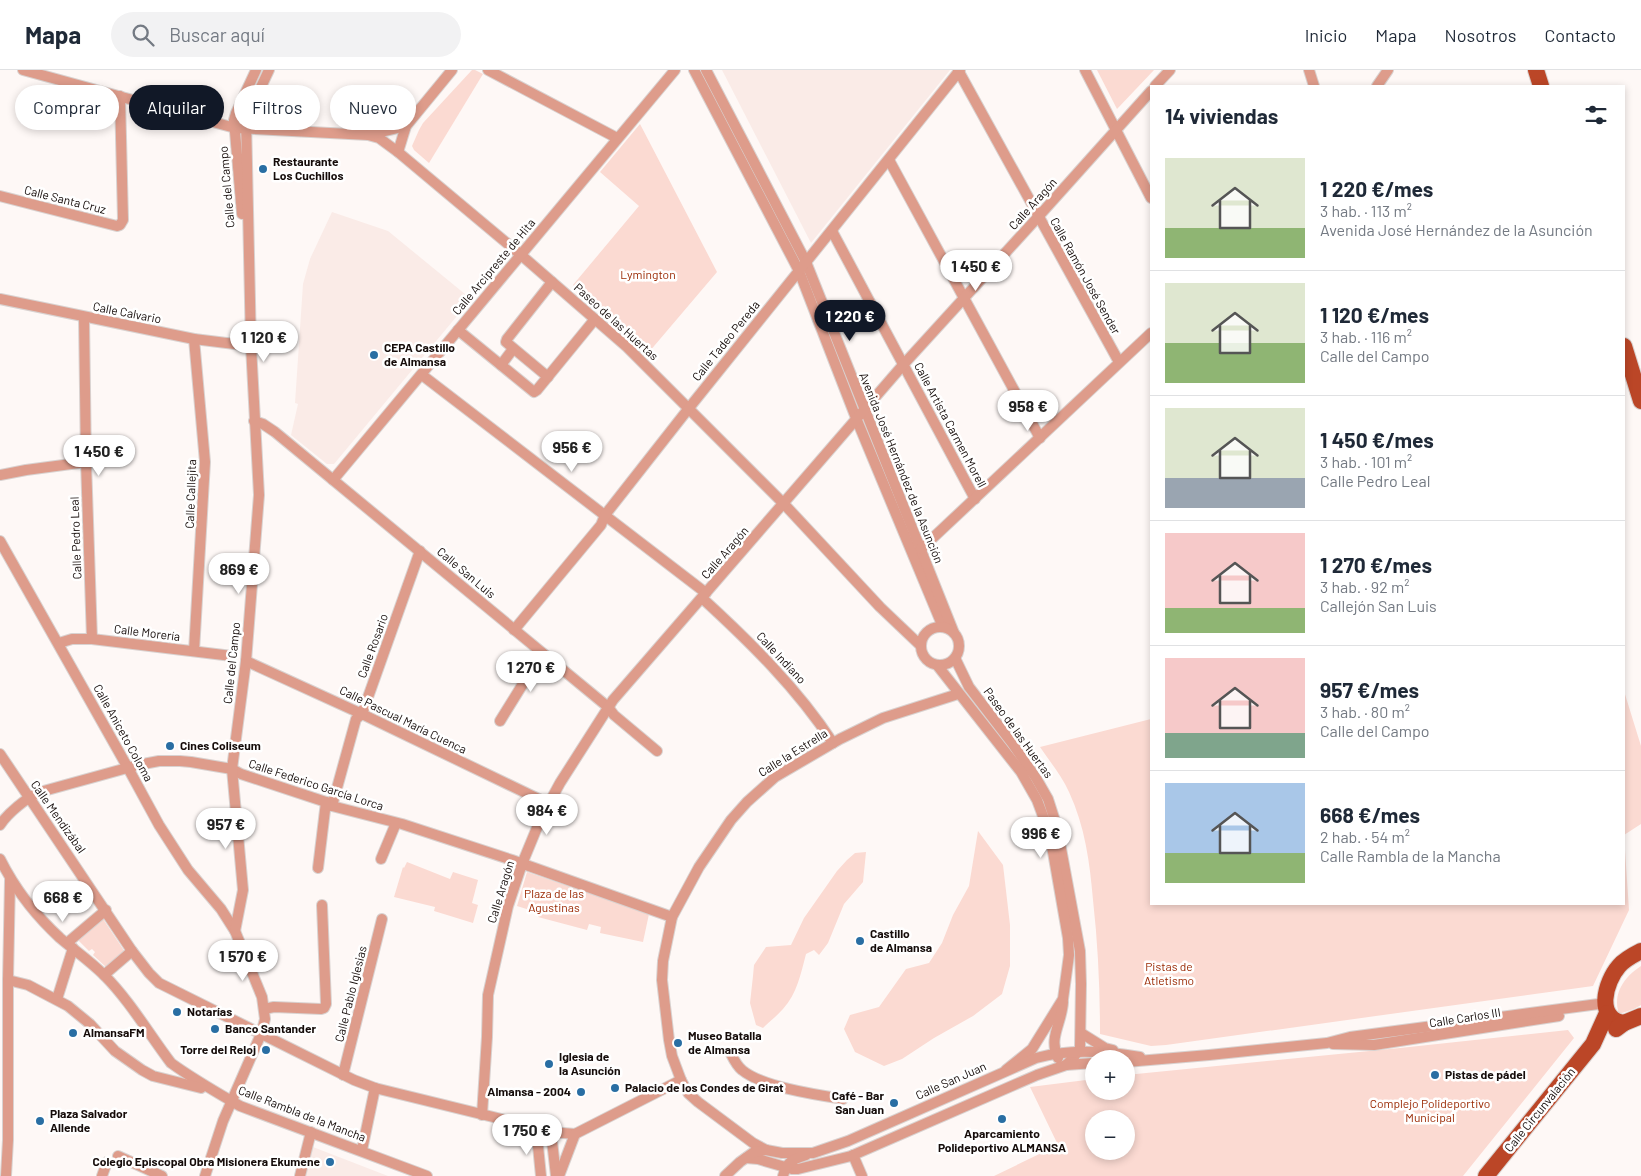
<!DOCTYPE html>
<html lang="es">
<head>
<meta charset="utf-8">
<style>
  :root { --surface:#fff; --page:#f2f2f3; --text:#1f2937; --muted:#747a83; --line:#e0e1e3; --accent:#111827 }
  body { margin:0; font-family:Barlow,sans-serif; background:var(--page); color:var(--text); height:100vh; display:flex; flex-direction:column; font-size:19px; white-space:nowrap }
  * { box-sizing:border-box; margin:0 }
  p { font-size:16px; color:var(--muted) }
  .icon { flex:none; width:28px; height:28px; fill:none; stroke:currentColor; stroke-width:2; stroke-linecap:round; stroke-linejoin:round }
  .map { position:relative; flex:1; overflow:hidden }
  .drawer { position:absolute; left:1150px; top:15px; width:475px; height:820px; display:flex; flex-direction:column; background:var(--surface); border-radius:0px; box-shadow:0 2px 8px #0003 }
  .drawer>* { flex:none }
  .guide { position:absolute; left:15px; top:15px; width:475px; height:45px; display:flex; gap:10px }
  .buttons { position:absolute; left:1085px; top:980px; display:grid; gap:10px }
  .buttons a { display:grid; place-items:center; width:50px; height:50px; border-radius:50%; background:var(--surface); box-shadow:0 2px 8px #0003; font-size:25px }
  .price { position:absolute; translate:-50% -42px; padding:0 11px; border-radius:18px; background:#fff; color:#222; font-size:16px; line-height:32px; filter:drop-shadow(0 1px 2px #0008) }
  .price::after { content:''; position:absolute; left:50%; top:30px; width:15px; height:11px; margin-left:-8px; background:inherit; clip-path:polygon(0 0,100% 0,50% 100%) }
  .price.selected { background:var(--accent); color:#fff }
  ul { padding:0; list-style:none }
  li { display:flex; align-items:center; gap:15px; height:125px; padding:0 15px }
  li+li { border-top:1px solid var(--line) }
  li span { display:grid; place-items:center; flex:none; width:140px; height:100px; border-radius:0px; color:#555 }
  li>.icon { margin-inline-start:auto }
  span .icon { width:60px; height:60px; fill:#fffc; stroke-width:1 }
  li b { font-size:21px }
  h2 { display:flex; justify-content:space-between; align-items:center; height:60px; padding:0 15px; font-size:21px }
  .tag { padding:0 18px; border-radius:22px; background:var(--surface); box-shadow:0 2px 8px #0003; font-size:18px; line-height:45px }
  .tag.selected { background:var(--accent); color:#fff }
  header { display:flex; align-items:center; gap:30px; box-sizing:border-box; height:70px; padding:0 25px; background:var(--surface); border-bottom:1px solid var(--line) }
  header strong { font-size:24px }
  nav { display:flex; gap:28px; margin-inline-start:auto; font-size:18px }
  .search { width:350px; height:45px; background:var(--page); display:flex; align-items:center; gap:12px; box-sizing:border-box; padding:0 18px; border-radius:28px; color:var(--muted); font-size:19px }
  .map>svg:first-child { display:block }
  .built { fill:#faebe7 }
  .green { fill:#fbdad2; fill-rule:evenodd }
  .lines { fill:none; stroke-linecap:round; stroke-linejoin:round }
  .street-casing { stroke:#d9d2d0; stroke-width:12 }
  .primary-casing { stroke:#d9d2d0; stroke-width:18 }
  .street { stroke:#de9c8b; stroke-width:10 }
  .primary { stroke:#bb4627; stroke-width:16 }
  .poi-dot { fill:#296ea3; stroke:#fff; stroke-width:2 }
  .labels { text-anchor:middle; stroke-width:5; stroke-linejoin:round; paint-order:stroke }
  .poi-label { font-size:12px; font-weight:bold; fill:#150c0a; stroke:#fff; text-anchor:start }
  .street-label { font-size:12px; fill:#150c0a; stroke:#fff }
  .park-label { font-size:12px; fill:#9a2802; stroke:#fff }
</style>
</head>
<body>
<header>
<strong>Mapa</strong>
<div class="search"><svg class="icon" aria-label="search" viewBox="0 0 24 24"><circle cx="10" cy="10" r="6"/><path d="M15 15l6 6"/></svg>Buscar aquí</div>
<nav><a>Inicio</a><a>Mapa</a><a>Nosotros</a><a>Contacto</a></nav>
</header>
<div class="map">
<svg width="1641" height="1106" viewBox="0 0 1641 1106">
  <rect width="100%" height="100%" fill="#fef8f6"/>
  <!-- built -->
  <g class="built">
    <polygon points="722,0 950,0 811,173"/>
    <polygon points="332,142 388,161 471,229 334,394 327,394 291,365 298,334 295,333 303,214 310,189"/>
    <polygon points="313,1077 388,1106 306,1106"/>
  </g>
  <!-- green -->
  <g class="green">
    <polygon points="472,0 475,0 483,4 429,93 414,80 412,76 419,60 423,53"/>
    <polygon points="1097,0 1154,0 1117,39"/>
    <polygon points="640,54 717,202 649,282 573,215 639,136 600,102"/>
    <path d="M 1624,621 L 1641,676 L 1641,754 L 1624,765 L 1629,840 L 1593,916 L 1166,975 L 1151,976 L 1100,964 C 1100,919 1098,875 1093,830 C 1090,794 1085,756 1069,722 C 1062,706 1050,692 1040,677 L 1151,649 L 1151,834 L 1624,834 Z"/>
    <polygon points="978,761 1003,795 1010,855 1010,896 1002,924 973,946 934,968 902,989 884,996 855,982 844,959 850,945 879,937 906,899 929,893 942,873 953,845 969,816"/>
    <path d="M 866,782 L 863,812 L 844,834 L 828,873 L 819,885 L 814,880 L 806,884 C 801,903 797,924 783,939 C 777,946 769,952 763,958 L 756,955 L 750,933 L 753,906 L 754,895 L 766,877 L 791,875 L 804,848 L 837,801 L 847,790 L 855,783 Z"/>
    <polygon points="407,792 450,809 453,802 478,810 472,833 478,835 473,853 434,841 435,837 394,827 403,797 404,798"/>
    <polygon points="527,802 649,844 643,872 600,863 601,857 589,854 587,860 538,847 539,843 517,836"/>
    <polygon points="103,849 125,882 106,897 93,885 95,882 92,879 89,881 78,870"/>
    <path d="M 1641,896 L 1641,935 L 1634,939 L 1619,944 C 1612,924 1624,907 1641,896 Z"/>
    <path d="M 1568,960 L 1574,968 L 1463,1106 L 994,1106 L 1058,1075 L 1030,1017 L 1094,1009 L 1094,1021 L 1126,1021 L 1126,1005 L 1400,978 ZM 1094,1049 L 1126,1049 L 1126,1081 L 1094,1081 Z"/>
  </g>
  <g class="lines">
    <defs>
      <g id="street">
        <polyline points="23,0 235,58 368,65 379,68 398,82 521,185 627,277 784,434 880,537 921,576"/>
        <polyline points="488,0 617,68"/>
        <polyline points="694,0 799,201 856,348 943,557"/>
        <polyline points="706,0 806,192 954,563"/>
        <polyline points="958,0 1119,292"/>
        <polyline points="1085,0 1151,128"/>
        <polyline points="1309,0 1314,16"/>
        <polyline points="1155,16 1170,0"/>
        <polyline points="1377,16 1388,0"/>
        <polyline points="369,65 406,56"/>
        <polyline points="398,82 406,56 452,0"/>
        <polyline points="889,90 1040,368"/>
        <polyline points="0,126 117,156 120,155 123,150 120,26"/>
        <polyline points="242,144 234,50 236,43 256,0"/>
        <polyline points="832,161 975,429"/>
        <polyline points="0,229 194,269 251,276"/>
        <polyline points="84,247 86,392 92,569"/>
        <polyline points="458,260 534,322 537,320 595,249"/>
        <polyline points="501,295 513,279"/>
        <polyline points="422,305 706,523"/>
        <polyline points="548,307 506,272 507,269 552,212"/>
        <polyline points="254,351 263,354 275,362 608,637 614,645 657,681"/>
        <polyline points="0,405 26,400 86,392"/>
        <polyline points="333,410 675,0"/>
        <polyline points="0,471 128,698 159,755 188,800 221,839 235,861 262,927 265,949 261,964 223,1051 205,1106"/>
        <polyline points="921,479 1151,263"/>
        <path d="M 702,528 C 750,572 797,618 833,673"/>
        <circle cx="940" cy="576" r="19"/>
        <polyline points="514,560 601,455 605,445 689,338 960,0"/>
        <polyline points="59,573 72,569 92,569 232,586"/>
        <polyline points="194,581 205,392 194,269"/>
        <polyline points="955,588 969,617 1012,673 1036,708 1048,729 1057,757 1080,881 1081,914 1080,978 1074,987 1066,995"/>
        <polyline points="246,591 362,644 549,734"/>
        <polyline points="937,595 1021,702 1037,730 1050,765 1068,868 1069,885 1063,929 1032,979 1006,1000"/>
        <polyline points="500,651 542,583"/>
        <polyline points="0,684 132,881 149,903 159,913 354,1010 375,1018 526,1055 534,1061 537,1066 541,1106"/>
        <polyline points="332,736 356,649 362,644 420,481"/>
        <path d="M 0,755 C 8,743 26,728 40,722 L 138,695 L 159,691 L 180,691 L 191,692 L 232,699 L 241,704 L 326,732 L 332,736 L 402,754 L 512,790 L 672,847"/>
        <path d="M 0,789 C 15,819 35,845 60,868 C 74,880 90,891 104,905 C 130,931 149,964 171,993 C 193,1009 216,1022 240,1036 L 427,1106"/>
        <polyline points="381,789 396,753"/>
        <polyline points="318,798 326,732"/>
        <polyline points="235,861 243,820 232,699 246,591 259,425 251,276 246,49 269,0"/>
        <polyline points="67,873 106,840"/>
        <polyline points="104,905 132,881"/>
        <polyline points="8,910 28,915 68,936 90,954 115,981 142,1000 153,1006 201,1018"/>
        <polyline points="57,929 73,878"/>
        <polyline points="264,939 274,937 321,939 324,938 326,934 322,835"/>
        <polyline points="1081,963 1105,978 1113,980"/>
        <polyline points="1333,974 1374,975 1559,946"/>
        <path d="M 731,984 C 734,990 737,996 742,1000 C 762,1017 817,1025 843,1029"/>
        <path d="M 1058,988 C 1048,968 1062,953 1063,932"/>
        <polyline points="1126,992 1209,985 1327,973 1350,967 1606,933"/>
        <polyline points="343,1005 382,849"/>
        <polyline points="482,1045 487,967 488,925 508,836 522,794 541,748 560,713 613,630 903,295 1038,147 1151,21"/>
        <polyline points="530,1058 551,1062 575,1064 681,1010"/>
        <polyline points="551,1062 556,1106"/>
        <polyline points="362,1080 375,1018"/>
        <polyline points="766,1080 753,1073 698,1032 688,1023 681,1010 672,986 669,970 662,910 663,891 672,847 699,797 731,750 747,732 775,707 840,669 883,648 958,624"/>
        <polyline points="853,1085 862,1106"/>
        <polyline points="118,1086 162,1106"/>
        <polyline points="746,1088 758,1089 792,1099 798,1099 851,1086 1037,1005 1066,995 1094,993"/>
        <polyline points="6,1106 8,1070 8,910 10,810"/>
        <polyline points="102,1106 107,1092"/>
        <polyline points="300,1106 311,1062"/>
        <polyline points="559,1106 575,1064"/>
        <path d="M 725,1106 L 740,1092 L 754,1082 L 766,1080 L 782,1083 L 813,1083 L 848,1071 L 1036,988 C 1070,978 1106,981 1140,987"/>
        <path d="M 783,1106 C 787,1091 792,1090 806,1085"/>
      </g>
      <g id="primary">
        <polyline points="1536,0 1541,16"/>
        <polyline points="1624,276 1641,331"/>
        <path d="M 1624,953 C 1595,949 1605,912 1619,896 C 1625,889 1633,885 1641,881"/>
        <polyline points="1616,959 1624,953 1641,946"/>
        <polyline points="1486,1106 1593,974 1607,943"/>
      </g>
    </defs>
    <!-- street casing -->
    <use href="#street" class="street-casing"/>
    <!-- primary casing -->
    <use href="#primary" class="primary-casing"/>
    <!-- street -->
    <use href="#street" class="street"/>
    <!-- primary -->
    <use href="#primary" class="primary"/>
  </g>
  <!-- markers -->
  <g class="poi-dot">
    <circle cx="263" cy="99" r="5"/>
    <circle cx="374" cy="285" r="5"/>
    <circle cx="170" cy="676" r="5"/>
    <circle cx="860" cy="871" r="5"/>
    <circle cx="177" cy="942" r="5"/>
    <circle cx="215" cy="959" r="5"/>
    <circle cx="73" cy="963" r="5"/>
    <circle cx="678" cy="973" r="5"/>
    <circle cx="266" cy="980" r="5"/>
    <circle cx="549" cy="994" r="5"/>
    <circle cx="1435" cy="1005" r="5"/>
    <circle cx="615" cy="1018" r="5"/>
    <circle cx="581" cy="1022" r="5"/>
    <circle cx="894" cy="1033" r="5"/>
    <circle cx="1002" cy="1049" r="5"/>
    <circle cx="40" cy="1051" r="5"/>
    <circle cx="330" cy="1092" r="5"/>
  </g>
  <g class="labels">
    <!-- poi labels -->
    <g class="poi-label">
      <text x="273" y="96">Restaurante<tspan x="273" dy="14">Los Cuchillos</tspan></text>
      <text x="384" y="282">CEPA Castillo<tspan x="384" dy="14">de Almansa</tspan></text>
      <text x="180" y="680">Cines Coliseum</text>
      <text x="870" y="868">Castillo<tspan x="870" dy="14">de Almansa</tspan></text>
      <text x="187" y="946">Notarías</text>
      <text x="225" y="963">Banco Santander</text>
      <text x="83" y="967">AlmansaFM</text>
      <text x="688" y="970">Museo Batalla<tspan x="688" dy="14">de Almansa</tspan></text>
      <text x="256" y="984" text-anchor="end">Torre del Reloj</text>
      <text x="559" y="991">Iglesia de<tspan x="559" dy="14">la Asunción</tspan></text>
      <text x="1445" y="1009">Pistas de pádel</text>
      <text x="625" y="1022">Palacio de los Condes de Girat</text>
      <text x="571" y="1026" text-anchor="end">Almansa - 2004</text>
      <text x="884" y="1030" text-anchor="end">Café - Bar<tspan x="884" dy="14">San Juan</tspan></text>
      <text x="50" y="1048">Plaza Salvador<tspan x="50" dy="14">Allende</tspan></text>
      <text x="1002" y="1068" text-anchor="middle">Aparcamiento<tspan x="1002" dy="14">Polideportivo ALMANSA</tspan></text>
      <text x="320" y="1096" text-anchor="end">Colegio Episcopal Obra Misionera Ekumene</text>
    </g>
    <!-- street labels -->
    <g class="street-label">
      <text transform="translate(227 117) rotate(-95)" y="4">Calle del Campo</text>
      <text transform="translate(65 130) rotate(14)" y="4">Calle Santa Cruz</text>
      <text transform="translate(1033 134) rotate(-48)" y="4">Calle Aragón</text>
      <text transform="translate(494 197) rotate(-50)" y="4">Calle Arcipreste de Hita</text>
      <text transform="translate(1085 206) rotate(61)" y="4">Calle Ramón José Sender</text>
      <text transform="translate(127 243) rotate(11)" y="4">Calle Calvario</text>
      <text transform="translate(616 252) rotate(42)" y="4">Paseo de las Huertas</text>
      <text transform="translate(726 271) rotate(-51)" y="4">Calle Tadeo Pereda</text>
      <text transform="translate(950 355) rotate(62)" y="4">Calle Artista Carmen Morell</text>
      <text transform="translate(901 398) rotate(68)" y="4">Avenida José Hernández de la Asunción</text>
      <text transform="translate(191 424) rotate(-88)" y="4">Calle Callejita</text>
      <text transform="translate(76 468) rotate(-92)" y="4">Calle Pedro Leal</text>
      <text transform="translate(725 483) rotate(-49)" y="4">Calle Aragón</text>
      <text transform="translate(466 503) rotate(40)" y="4">Calle San Luis</text>
      <text transform="translate(147 563) rotate(7)" y="4">Calle Morería</text>
      <text transform="translate(373 576) rotate(-70)" y="4">Calle Rosario</text>
      <text transform="translate(781 588) rotate(47)" y="4">Calle Indiano</text>
      <text transform="translate(232 593) rotate(-84)" y="4">Calle del Campo</text>
      <text transform="translate(403 650) rotate(26)" y="4">Calle Pascual María Cuenca</text>
      <text transform="translate(123 663) rotate(61)" y="4">Calle Aniceto Coloma</text>
      <text transform="translate(1018 663) rotate(54)" y="4">Paseo de las Huertas</text>
      <text transform="translate(793 683) rotate(-32)" y="4">Calle la Estrella</text>
      <text transform="translate(316 715) rotate(18)" y="4">Calle Federico García Lorca</text>
      <text transform="translate(58 747) rotate(55)" y="4">Calle Mendizábal</text>
      <text transform="translate(501 822) rotate(-73)" y="4">Calle Aragón</text>
      <text transform="translate(351 924) rotate(-76)" y="4">Calle Pablo Iglesias</text>
      <text transform="translate(1465 948) rotate(-9)" y="4">Calle Carlos III</text>
      <text transform="translate(951 1011) rotate(-24)" y="4">Calle San Juan</text>
      <text transform="translate(1540 1040) rotate(-51)" y="4">Calle Circunvalación</text>
      <text transform="translate(302 1044) rotate(21)" y="4">Calle Rambla de la Mancha</text>
    </g>
    <!-- park labels -->
    <g class="park-label">
      <text x="648" y="209">Lymington</text>
      <text x="554" y="828">Plaza de las<tspan x="554" dy="14">Agustinas</tspan></text>
      <text x="1169" y="901">Pistas de<tspan x="1169" dy="14">Atletismo</tspan></text>
      <text x="1430" y="1038">Complejo Polideportivo<tspan x="1430" dy="14">Municipal</tspan></text>
    </g>
  </g>
</svg>
<div class="buttons">
<a>+</a>
<a>−</a>
</div>
<b class="price" style="left:976px;top:222px">1 450 €</b>
<b class="price selected" style="left:850px;top:272px">1 220 €</b>
<b class="price" style="left:264px;top:293px">1 120 €</b>
<b class="price" style="left:1028px;top:362px">958 €</b>
<b class="price" style="left:572px;top:403px">956 €</b>
<b class="price" style="left:99px;top:407px">1 450 €</b>
<b class="price" style="left:239px;top:525px">869 €</b>
<b class="price" style="left:531px;top:623px">1 270 €</b>
<b class="price" style="left:547px;top:766px">984 €</b>
<b class="price" style="left:226px;top:780px">957 €</b>
<b class="price" style="left:1041px;top:789px">996 €</b>
<b class="price" style="left:63px;top:853px">668 €</b>
<b class="price" style="left:243px;top:912px">1 570 €</b>
<b class="price" style="left:527px;top:1086px">1 750 €</b>
<div class="guide">
<a class="tag">Comprar</a>
<a class="tag selected">Alquilar</a>
<a class="tag">Filtros</a>
<a class="tag">Nuevo</a>
</div>
<section class="drawer">
<h2>14 viviendas<svg class="icon" aria-label="filters" viewBox="0 0 24 24"><path d="M4 7h16M4 17h16"/><circle cx="9" cy="7" r="2"/><circle cx="15" cy="17" r="2"/></svg></h2>
<ul>
<li><span style="background:linear-gradient(#dfe7d0 70%,#8fb573 0)"><svg class="icon" aria-label="home" viewBox="0 0 24 24"><path d="M3 11l9-7 9 7M6 9v11h12V9"/></svg></span><div><b>1 220 €/mes</b><p>3 hab. · 113 m²</p><p>Avenida José Hernández de la Asunción</p></div></li>
<li><span style="background:linear-gradient(#dfe7d0 60%,#8fb573 0)"><svg class="icon" aria-label="home" viewBox="0 0 24 24"><path d="M3 11l9-7 9 7M6 9v11h12V9"/></svg></span><div><b>1 120 €/mes</b><p>3 hab. · 116 m²</p><p>Calle del Campo</p></div></li>
<li><span style="background:linear-gradient(#dfe7d0 70%,#9aa5b1 0)"><svg class="icon" aria-label="home" viewBox="0 0 24 24"><path d="M3 11l9-7 9 7M6 9v11h12V9"/></svg></span><div><b>1 450 €/mes</b><p>3 hab. · 101 m²</p><p>Calle Pedro Leal</p></div></li>
<li><span style="background:linear-gradient(#f6c9c9 75%,#8fb573 0)"><svg class="icon" aria-label="home" viewBox="0 0 24 24"><path d="M3 11l9-7 9 7M6 9v11h12V9"/></svg></span><div><b>1 270 €/mes</b><p>3 hab. · 92 m²</p><p>Callejón San Luis</p></div></li>
<li><span style="background:linear-gradient(#f6c9c9 75%,#7fa58c 0)"><svg class="icon" aria-label="home" viewBox="0 0 24 24"><path d="M3 11l9-7 9 7M6 9v11h12V9"/></svg></span><div><b>957 €/mes</b><p>3 hab. · 80 m²</p><p>Calle del Campo</p></div></li>
<li><span style="background:linear-gradient(#a9c7e8 70%,#8fb573 0)"><svg class="icon" aria-label="home" viewBox="0 0 24 24"><path d="M3 11l9-7 9 7M6 9v11h12V9"/></svg></span><div><b>668 €/mes</b><p>2 hab. · 54 m²</p><p>Calle Rambla de la Mancha</p></div></li>
</ul>
</section>
</div>
</body>
</html>
